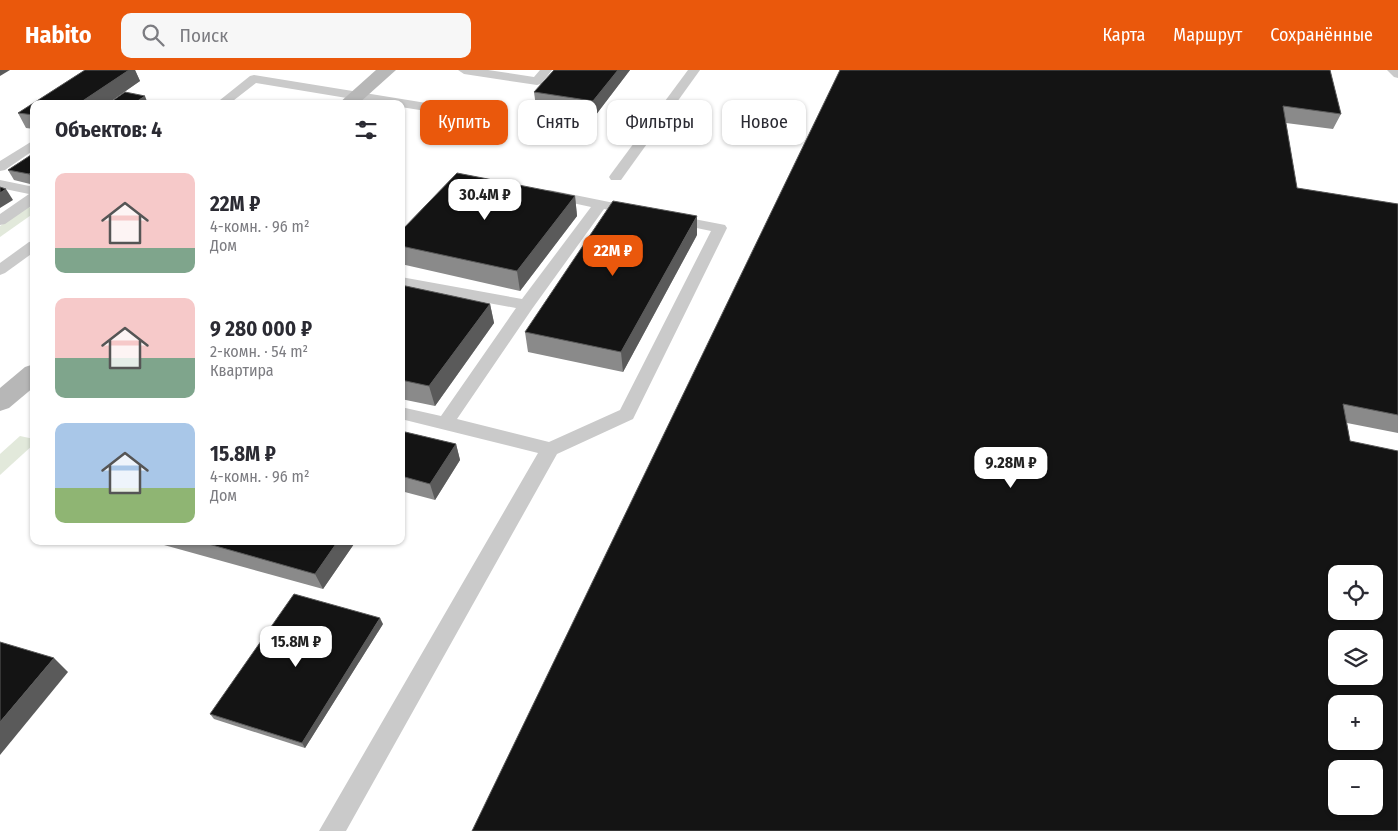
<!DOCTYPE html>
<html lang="ru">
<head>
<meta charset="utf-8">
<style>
  :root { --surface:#fff; --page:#f7f7f7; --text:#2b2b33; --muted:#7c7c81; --accent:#ea580c }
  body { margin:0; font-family:"Fira Sans Condensed",sans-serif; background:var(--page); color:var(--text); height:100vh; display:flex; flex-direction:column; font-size:19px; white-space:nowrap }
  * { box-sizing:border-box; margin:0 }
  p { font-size:16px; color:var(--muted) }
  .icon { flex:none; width:28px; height:28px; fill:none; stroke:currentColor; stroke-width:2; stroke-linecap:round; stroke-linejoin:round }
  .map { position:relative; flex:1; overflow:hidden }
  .sheet { position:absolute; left:30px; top:30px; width:375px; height:445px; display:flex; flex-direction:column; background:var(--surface); border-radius:10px; box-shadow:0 1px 4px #0004 }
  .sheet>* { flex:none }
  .hud { position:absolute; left:420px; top:30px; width:475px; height:45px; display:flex; gap:10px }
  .buttons { position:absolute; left:1328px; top:495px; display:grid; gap:10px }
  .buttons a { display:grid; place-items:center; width:55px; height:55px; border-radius:10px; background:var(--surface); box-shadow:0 1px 4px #0004; font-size:25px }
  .price { position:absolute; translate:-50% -42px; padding:0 11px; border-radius:10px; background:#fff; color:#222; font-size:16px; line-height:32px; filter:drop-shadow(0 1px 2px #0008) }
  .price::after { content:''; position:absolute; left:50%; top:30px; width:15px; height:11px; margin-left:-8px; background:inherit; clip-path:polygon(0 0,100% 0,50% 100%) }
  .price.selected { background:var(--accent); color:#fff }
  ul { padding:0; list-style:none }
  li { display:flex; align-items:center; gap:15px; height:125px; padding:0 25px }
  li span { display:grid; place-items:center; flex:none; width:140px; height:100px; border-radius:10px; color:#555 }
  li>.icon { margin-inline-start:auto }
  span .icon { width:60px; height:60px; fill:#fffc; stroke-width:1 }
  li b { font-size:21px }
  h2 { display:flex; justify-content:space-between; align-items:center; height:60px; padding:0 25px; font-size:21px }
  .pill { padding:0 18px; border-radius:10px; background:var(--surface); box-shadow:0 1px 4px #0004; font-size:18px; line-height:45px }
  .pill.selected { background:var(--accent); color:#fff }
  header { display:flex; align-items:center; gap:30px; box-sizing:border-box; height:70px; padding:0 25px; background:var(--accent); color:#fff }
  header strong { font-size:24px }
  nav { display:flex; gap:28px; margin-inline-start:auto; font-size:18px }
  .search { width:350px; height:45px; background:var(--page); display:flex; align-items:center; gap:12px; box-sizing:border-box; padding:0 18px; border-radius:10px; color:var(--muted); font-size:19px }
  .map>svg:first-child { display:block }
  .green { fill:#e2e9db }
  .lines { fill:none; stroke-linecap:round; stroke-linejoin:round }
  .service { fill:#cacaca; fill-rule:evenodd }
  .secondary { fill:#b7b7b7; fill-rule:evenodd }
  .wall { fill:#8a8a8a }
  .shaded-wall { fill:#5a5a5a }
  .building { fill:#141414; stroke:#5a5a5a; fill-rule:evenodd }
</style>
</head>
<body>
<header>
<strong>Habito</strong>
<div class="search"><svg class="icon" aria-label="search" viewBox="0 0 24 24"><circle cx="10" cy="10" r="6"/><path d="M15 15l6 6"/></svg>Поиск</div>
<nav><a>Карта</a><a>Маршрут</a><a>Сохранённые</a></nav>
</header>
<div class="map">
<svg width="1398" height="761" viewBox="0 0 1398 761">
  <rect width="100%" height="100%" fill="#fff"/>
  <!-- green -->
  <g class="green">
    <polygon points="27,137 34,138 34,143 0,167 0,156"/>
    <polygon points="20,366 34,369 34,374 0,405 0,384"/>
  </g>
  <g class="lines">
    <!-- service -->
    <g class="service">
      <polygon points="458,0 488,0 534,7 540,0 552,0 541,14 537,15 464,4"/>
      <polygon points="688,0 700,0 621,110 611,110 609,107 611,104"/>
      <polygon points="1387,0 1398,0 1398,8 1394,7"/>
      <polygon points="254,5 494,44 500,48 494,52 401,37 401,34 383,34 256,13 229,34 215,34 250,6"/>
      <polygon points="34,70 34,80 5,100 0,101 0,91"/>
      <polygon points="0,110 34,117 34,134 5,154 0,155 0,144 29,124 0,118"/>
      <polygon points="550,120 634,137 639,138 641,141 639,144 634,145 604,139 532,239 457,349 549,372 620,340 711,161 668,152 666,149 668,146 673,145 720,154 725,155 727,158 633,349 557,384 346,761 319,761 538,383 401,349 401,337 441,346 516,238 401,217 401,207 522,229 591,137 545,127 543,124 545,121"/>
      <polygon points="34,171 34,182 5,203 0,205 0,193 29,172"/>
    </g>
    <!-- secondary -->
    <g class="secondary">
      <polygon points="376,0 396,0 358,34 338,34"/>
      <polygon points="34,294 34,317 9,338 0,341 0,318 25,297"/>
    </g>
  </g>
  <!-- wall -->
  <g class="wall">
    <polygon points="85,0 135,0 140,11 107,34 34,34 34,59 26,58 18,43"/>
    <polygon points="554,0 630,0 595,46 536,37 534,22"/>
    <polygon points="840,0 1330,0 1341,44 1333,59 1286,53 1297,118 1398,134 1398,363 1347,353 1350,371 1398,761"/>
    <polygon points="34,83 34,115 14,110 8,100"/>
    <polygon points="575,126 577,146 520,221 401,194 401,161"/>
    <polygon points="697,165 623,302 528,282 525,262"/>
    <polygon points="401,215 490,234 494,253 435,336 401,329"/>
    <polygon points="401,361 456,374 460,390 435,430 401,421"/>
    <polygon points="161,471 356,471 323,519 164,475"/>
    <polygon points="383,554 305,678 214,649 210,644"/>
  </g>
  <!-- shaded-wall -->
  <g class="shaded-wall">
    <polygon points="0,0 10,0 0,6"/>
    <polygon points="129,0 135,0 140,11 107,34 78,34"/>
    <polygon points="618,0 630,0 595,46 593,31"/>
    <polygon points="145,26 148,34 133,34"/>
    <polygon points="34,101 34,112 29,104"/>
    <polygon points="6,119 13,130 0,138 0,123"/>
    <polygon points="575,126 577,146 520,221 517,201"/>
    <polygon points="697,146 697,165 623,302 621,282"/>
    <polygon points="490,234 494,253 435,336 429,316"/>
    <polygon points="456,374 460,390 435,430 430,414"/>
    <polygon points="338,471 356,471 323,519 315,504"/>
    <polygon points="380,548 383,554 305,678 302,673"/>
    <polygon points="54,588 68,602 0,685 0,652"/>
  </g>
  <!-- building -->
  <g class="building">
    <polygon points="85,0 129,0 78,34 34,34 34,45 18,43"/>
    <polygon points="554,0 618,0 593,31 534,22"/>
    <path d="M 840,0 L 1330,0 L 1341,44 L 1283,36 L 1297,118 L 1398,134 L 1398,345 L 1343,334 L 1350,371 L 1398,381 L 1398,761 L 472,761 ZM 1336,504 L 1374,504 L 1374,541 L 1336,541 ZM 1336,569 L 1374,569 L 1374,606 L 1336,606 ZM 1336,634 L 1374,634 L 1374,671 L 1336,671 ZM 1336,699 L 1374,699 L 1374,736 L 1336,736 Z"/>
    <polygon points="125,22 145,26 133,34 108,34"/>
    <polygon points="34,83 34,101 29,104 8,100"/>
    <polygon points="457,103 575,126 517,201 401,176 401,161"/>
    <polygon points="0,117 6,119 0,123"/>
    <polygon points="613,131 697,146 621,282 525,262"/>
    <polygon points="401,215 490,234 429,316 401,310"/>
    <polygon points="401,361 456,374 430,414 401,406"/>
    <polygon points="198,471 338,471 315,504"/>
    <polygon points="294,524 380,548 302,673 210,644"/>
    <polygon points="0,572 54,588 0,652"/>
  </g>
</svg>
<div class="buttons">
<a><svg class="icon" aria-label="locate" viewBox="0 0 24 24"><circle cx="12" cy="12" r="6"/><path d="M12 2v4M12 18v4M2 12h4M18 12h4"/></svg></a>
<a><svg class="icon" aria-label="layers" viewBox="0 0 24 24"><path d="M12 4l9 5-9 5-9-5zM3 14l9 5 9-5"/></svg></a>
<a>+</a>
<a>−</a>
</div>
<b class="price" style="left:485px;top:151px">30.4M ₽</b>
<b class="price selected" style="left:613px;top:207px">22M ₽</b>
<b class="price" style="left:1011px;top:419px">9.28M ₽</b>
<b class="price" style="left:296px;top:598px">15.8M ₽</b>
<div class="hud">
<a class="pill selected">Купить</a>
<a class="pill">Снять</a>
<a class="pill">Фильтры</a>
<a class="pill">Новое</a>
</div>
<section class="sheet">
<h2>Объектов: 4<svg class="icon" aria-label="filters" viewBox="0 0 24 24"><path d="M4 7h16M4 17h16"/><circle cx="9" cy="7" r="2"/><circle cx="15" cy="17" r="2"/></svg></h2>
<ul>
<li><span style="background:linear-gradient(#f6c9c9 75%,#7fa58c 0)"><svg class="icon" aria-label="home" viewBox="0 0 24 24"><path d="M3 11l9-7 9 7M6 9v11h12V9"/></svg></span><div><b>22M ₽</b><p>4-комн. · 96 m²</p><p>Дом</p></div></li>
<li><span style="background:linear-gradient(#f6c9c9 60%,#7fa58c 0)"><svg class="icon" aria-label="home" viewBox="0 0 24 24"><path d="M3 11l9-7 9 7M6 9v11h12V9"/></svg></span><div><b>9 280 000 ₽</b><p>2-комн. · 54 m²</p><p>Квартира</p></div></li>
<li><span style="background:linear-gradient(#a9c7e8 65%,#8fb573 0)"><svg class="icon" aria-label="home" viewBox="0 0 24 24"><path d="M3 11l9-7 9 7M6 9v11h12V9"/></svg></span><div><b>15.8M ₽</b><p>4-комн. · 96 m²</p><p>Дом</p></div></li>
</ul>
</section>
</div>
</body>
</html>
